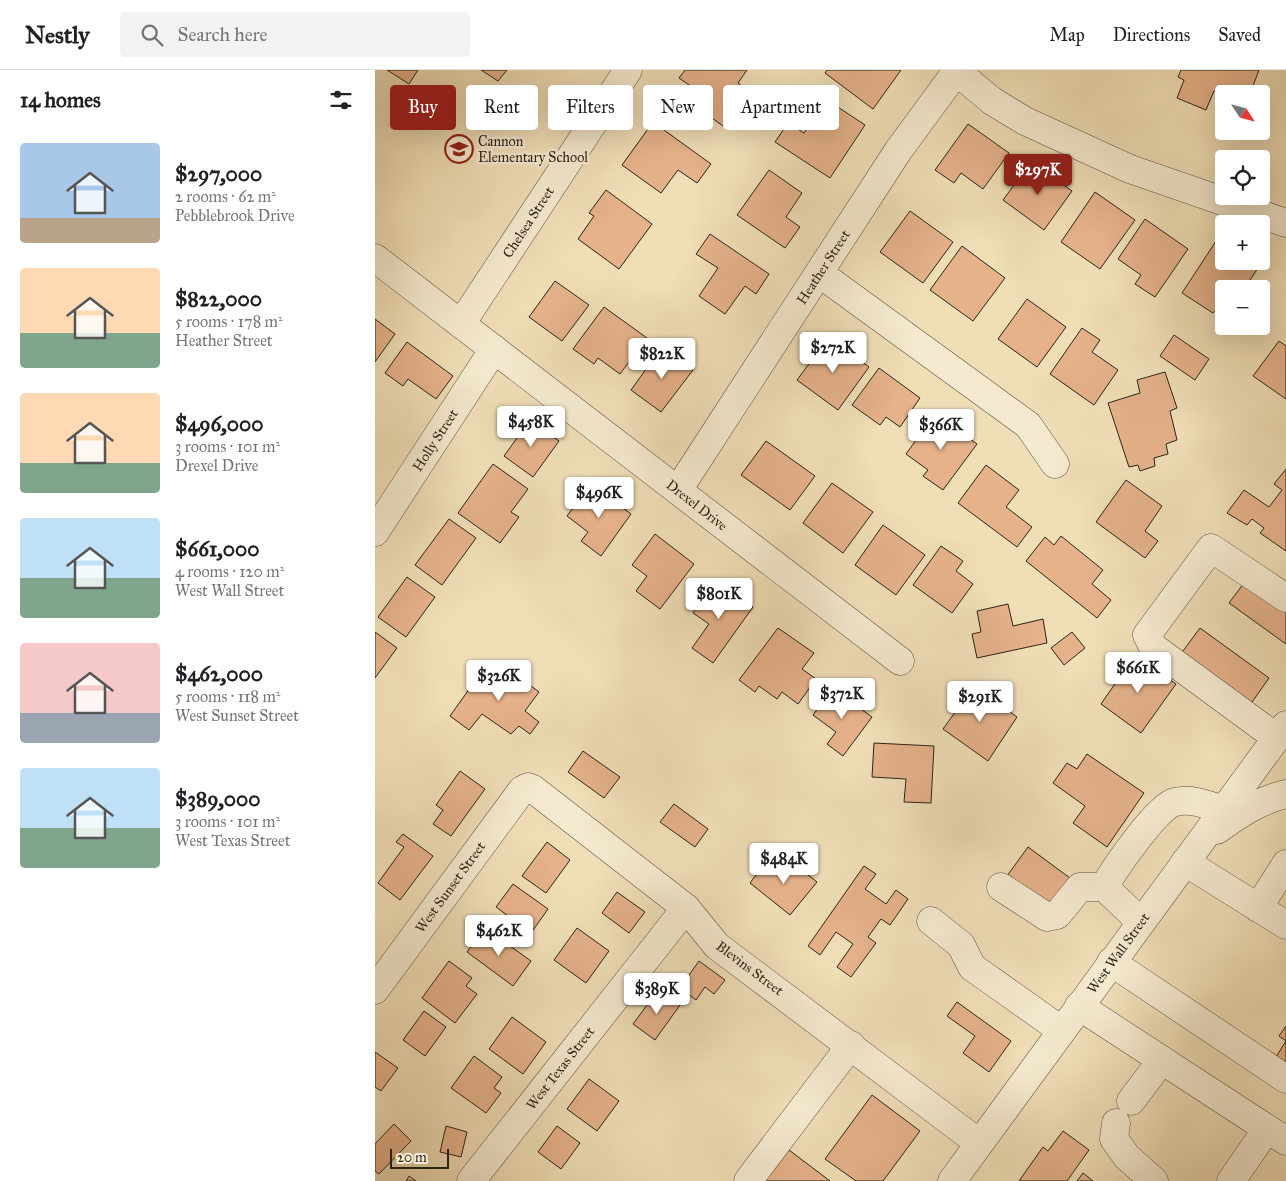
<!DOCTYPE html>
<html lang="en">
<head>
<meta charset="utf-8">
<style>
  :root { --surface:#fff; --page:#f2f2f2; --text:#202124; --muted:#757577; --line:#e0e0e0; --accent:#8f2418 }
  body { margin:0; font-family:"IM FELL Great Primer",serif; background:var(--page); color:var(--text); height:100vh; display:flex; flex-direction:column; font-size:19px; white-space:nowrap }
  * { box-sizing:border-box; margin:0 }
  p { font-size:16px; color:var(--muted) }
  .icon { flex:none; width:28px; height:28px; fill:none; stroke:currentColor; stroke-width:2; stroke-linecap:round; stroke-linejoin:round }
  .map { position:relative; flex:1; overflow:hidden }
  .drawer { display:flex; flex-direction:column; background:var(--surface); width:375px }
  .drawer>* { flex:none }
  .hud { position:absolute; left:15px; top:15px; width:475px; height:45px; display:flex; gap:10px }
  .needle { width:32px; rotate:126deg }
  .tools { position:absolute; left:840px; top:15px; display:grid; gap:10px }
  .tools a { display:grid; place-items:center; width:55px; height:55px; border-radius:5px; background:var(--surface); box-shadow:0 5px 20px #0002; font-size:25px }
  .scale { position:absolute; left:15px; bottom:12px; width:59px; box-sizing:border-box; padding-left:5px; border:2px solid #2c2319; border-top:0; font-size:14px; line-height:18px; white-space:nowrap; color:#2c2319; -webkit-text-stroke:4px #f5ead0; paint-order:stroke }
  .price { position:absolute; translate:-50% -42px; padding:0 11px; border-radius:5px; background:#fff; color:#222; font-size:16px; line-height:32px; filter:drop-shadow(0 1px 2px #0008) }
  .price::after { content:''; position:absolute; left:50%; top:30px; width:15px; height:11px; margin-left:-8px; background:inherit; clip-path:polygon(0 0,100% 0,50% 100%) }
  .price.on { background:var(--accent); color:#fff }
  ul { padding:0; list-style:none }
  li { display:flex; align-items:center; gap:15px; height:125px; padding:0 20px }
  li span { display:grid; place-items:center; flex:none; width:140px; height:100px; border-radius:5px; color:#555 }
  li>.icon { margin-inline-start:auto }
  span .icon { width:60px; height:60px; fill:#fffc; stroke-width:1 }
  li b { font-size:21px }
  h2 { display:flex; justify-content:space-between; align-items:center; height:60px; padding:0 20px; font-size:21px }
  .chip { padding:0 18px; border-radius:5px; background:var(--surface); box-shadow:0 5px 20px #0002; font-size:18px; line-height:45px }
  .chip.on { background:var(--accent); color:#fff }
  header { display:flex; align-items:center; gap:30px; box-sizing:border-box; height:70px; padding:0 25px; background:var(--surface); border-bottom:1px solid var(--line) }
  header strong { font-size:24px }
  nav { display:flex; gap:28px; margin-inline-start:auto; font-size:18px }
  .search { width:350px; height:45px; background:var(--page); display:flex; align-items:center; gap:12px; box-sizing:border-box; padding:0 18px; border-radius:5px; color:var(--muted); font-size:19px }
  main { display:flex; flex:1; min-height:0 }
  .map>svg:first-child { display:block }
  .building { fill:#e5b28a; stroke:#2c2319 }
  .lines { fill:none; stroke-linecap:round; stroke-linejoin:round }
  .minor-casing { stroke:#5d5240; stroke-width:29 }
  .minor { stroke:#f5ead0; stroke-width:28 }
  .labels { text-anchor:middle; stroke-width:5; stroke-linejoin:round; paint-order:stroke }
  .poi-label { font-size:14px; fill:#2c2319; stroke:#f5ead0; text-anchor:start }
  .street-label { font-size:14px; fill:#2c2319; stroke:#f5ead0 }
</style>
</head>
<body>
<header>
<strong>Nestly</strong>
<div class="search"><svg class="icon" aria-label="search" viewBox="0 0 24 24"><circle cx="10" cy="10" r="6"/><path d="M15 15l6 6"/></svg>Search here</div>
<nav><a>Map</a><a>Directions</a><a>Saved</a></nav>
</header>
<main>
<section class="drawer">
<h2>14 homes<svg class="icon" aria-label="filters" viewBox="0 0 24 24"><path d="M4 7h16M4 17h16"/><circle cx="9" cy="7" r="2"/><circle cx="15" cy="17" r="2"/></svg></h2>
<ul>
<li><span style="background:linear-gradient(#a9c7e8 75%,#b9a48a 0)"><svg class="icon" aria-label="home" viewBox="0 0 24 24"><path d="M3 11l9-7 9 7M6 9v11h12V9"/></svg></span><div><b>$297,000</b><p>2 rooms · 62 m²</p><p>Pebblebrook Drive</p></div></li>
<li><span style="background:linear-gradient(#ffd9b3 65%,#7fa58c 0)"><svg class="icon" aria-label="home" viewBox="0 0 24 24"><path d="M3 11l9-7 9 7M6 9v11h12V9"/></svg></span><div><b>$822,000</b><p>5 rooms · 178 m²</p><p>Heather Street</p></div></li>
<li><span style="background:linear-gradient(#ffd9b3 70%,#7fa58c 0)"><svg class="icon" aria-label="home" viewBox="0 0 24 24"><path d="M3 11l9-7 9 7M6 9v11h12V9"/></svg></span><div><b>$496,000</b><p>3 rooms · 101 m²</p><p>Drexel Drive</p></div></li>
<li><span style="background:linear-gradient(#bfe0f5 60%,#7fa58c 0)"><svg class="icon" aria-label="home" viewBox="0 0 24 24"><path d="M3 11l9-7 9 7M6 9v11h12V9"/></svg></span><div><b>$661,000</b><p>4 rooms · 120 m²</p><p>West Wall Street</p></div></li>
<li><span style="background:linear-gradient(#f6c9c9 70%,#9aa5b1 0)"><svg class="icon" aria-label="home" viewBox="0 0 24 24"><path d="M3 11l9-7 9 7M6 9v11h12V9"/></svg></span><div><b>$462,000</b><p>5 rooms · 118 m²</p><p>West Sunset Street</p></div></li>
<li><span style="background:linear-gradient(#bfe0f5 60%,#7fa58c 0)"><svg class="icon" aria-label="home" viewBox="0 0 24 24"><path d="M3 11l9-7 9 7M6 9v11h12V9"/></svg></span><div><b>$389,000</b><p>3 rooms · 101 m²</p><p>West Texas Street</p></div></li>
</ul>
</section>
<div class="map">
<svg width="911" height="1111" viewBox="0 0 911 1111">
  <rect width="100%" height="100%" fill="#f0deb7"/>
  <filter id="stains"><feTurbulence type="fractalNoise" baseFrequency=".004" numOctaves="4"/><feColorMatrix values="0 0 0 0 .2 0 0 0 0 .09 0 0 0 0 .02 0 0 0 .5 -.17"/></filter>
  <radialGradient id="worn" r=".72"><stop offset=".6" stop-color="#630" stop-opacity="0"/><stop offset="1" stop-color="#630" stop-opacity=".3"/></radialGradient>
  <!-- building -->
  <g class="building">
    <polygon points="12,0 43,0 34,14"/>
    <polygon points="106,0 132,0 123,11"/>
    <polygon points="310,0 372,0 363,13 373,21 348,56 309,28 317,17 304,8"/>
    <polygon points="452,0 526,0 498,39 450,3"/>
    <polygon points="806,0 884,0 875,24 849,25 839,21 831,40 802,28 809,10 803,7"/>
    <polygon points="437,20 490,55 455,108 400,72 413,53 429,63 440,46 426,37"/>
    <polygon points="278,52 336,94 322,113 303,100 286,123 247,95"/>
    <polygon points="593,54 634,83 608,119 586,103 579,113 560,100"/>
    <polygon points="656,92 697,121 669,160 628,130"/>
    <polygon points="394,100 427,123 411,147 425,157 410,178 362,145"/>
    <polygon points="231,120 277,154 244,199 203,169 219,146 214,143"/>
    <polygon points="720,122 760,150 725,199 686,172"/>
    <polygon points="535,141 578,172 548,213 505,182"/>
    <polygon points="770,149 813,179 780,227 760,214 766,205 743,189"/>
    <polygon points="335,164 394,204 381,224 370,216 350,244 324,226 343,198 321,184"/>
    <polygon points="843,168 849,171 849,191 879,191 885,195 869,219 849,219 849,235 847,233 838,243 807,223"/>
    <polygon points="587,176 630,208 598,251 555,220"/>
    <polygon points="180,211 214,235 187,271 154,247"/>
    <polygon points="652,229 691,257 662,297 623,269"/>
    <polygon points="229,237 272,268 245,304 223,288 219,294 198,279"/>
    <polygon points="0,249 20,264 0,292"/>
    <polygon points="707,258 725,270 717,282 743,300 719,335 675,304"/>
    <polygon points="799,265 834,289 820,310 785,286"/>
    <polygon points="454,267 494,297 463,340 422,310"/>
    <polygon points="904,271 911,276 911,329 878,306"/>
    <polygon points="32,272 78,306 61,329 33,309 28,316 10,303"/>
    <polygon points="287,277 318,300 286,342 256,320"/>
    <polygon points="504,298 545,328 525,357 511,347 505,355 477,335"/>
    <polygon points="790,302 802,338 795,341 802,370 791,374 793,384 779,388 780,396 765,401 763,395 754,397 733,333 765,323 762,310"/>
    <polygon points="560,344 602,374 568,420 548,406 553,400 531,384"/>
    <polygon points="155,350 184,371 158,407 129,386"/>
    <polygon points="391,371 440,406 415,440 366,405"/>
    <polygon points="118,394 153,419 136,442 144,447 125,473 83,443"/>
    <polygon points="611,395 644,420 631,437 657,457 642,477 583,433"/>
    <polygon points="911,399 911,481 885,463 889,458 877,449 872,455 852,443 869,420 894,437 907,420 899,414"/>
    <polygon points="751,410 787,436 770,461 783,471 770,488 721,452"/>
    <polygon points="457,413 498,442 468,483 428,453"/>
    <polygon points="216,414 256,444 226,486 206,471 213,462 192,446"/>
    <polygon points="74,449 101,468 67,515 40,495"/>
    <polygon points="508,455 550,485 521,525 480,495"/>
    <polygon points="280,464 319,494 285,539 261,521 272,506 257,495"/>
    <polygon points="686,466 728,500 717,514 736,530 722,548 651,491 670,467 679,475"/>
    <polygon points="566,476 588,491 581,501 598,514 577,543 538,515"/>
    <polygon points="875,505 911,532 911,574 854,533"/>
    <polygon points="32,507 60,527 31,567 3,547"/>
    <polygon points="341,510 378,537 338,593 317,578 334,554 318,543"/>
    <polygon points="633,534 638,556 668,549 672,573 602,588 597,564 606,562 602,541"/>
    <polygon points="403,558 439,583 427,599 441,609 423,634 407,622 402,629 384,616 380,622 364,610"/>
    <polygon points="825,558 894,608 875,635 805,585"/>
    <polygon points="0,562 22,578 0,608"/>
    <polygon points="697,562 710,578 689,595 676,578"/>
    <polygon points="760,585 801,614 766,663 726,634"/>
    <polygon points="125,592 164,622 150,641 164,652 155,664 144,656 136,664 107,644 94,660 75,646 95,618 101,622"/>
    <polygon points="599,616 642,647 613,691 568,659"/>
    <polygon points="458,618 497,647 468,686 452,674 461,662 438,645"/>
    <polygon points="499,673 559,676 556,733 529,732 531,709 497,707"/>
    <polygon points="208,681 245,707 229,728 193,702"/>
    <polygon points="712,684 769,723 732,777 698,753 710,736 678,713 692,693 702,699"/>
    <polygon points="85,701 110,719 76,766 58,754 68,740 61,735"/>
    <polygon points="299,734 333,759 320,777 285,752"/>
    <polygon points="28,764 58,786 25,830 3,813 29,777 21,772"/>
    <polygon points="172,772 195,790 171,823 147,806"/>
    <polygon points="653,777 695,808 671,840 629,810"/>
    <polygon points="412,788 442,812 415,845 375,813 390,793 402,802"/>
    <polygon points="489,796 501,804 490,819 511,834 521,820 533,829 515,855 506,849 493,867 501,873 476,907 462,897 478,874 461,862 445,885 433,876"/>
    <polygon points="138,814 173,839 156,863 121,837"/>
    <polygon points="242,822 270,842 254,863 227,843"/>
    <polygon points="110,858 156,891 138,916 92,882"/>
    <polygon points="202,858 234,881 211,913 179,890"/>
    <polygon points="74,891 97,908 91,916 102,924 80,953 47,928"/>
    <polygon points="324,891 350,910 339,924 330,917 321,930 305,918"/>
    <polygon points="284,919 305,935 280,970 258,954"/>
    <polygon points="582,932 636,971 614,1002 588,983 600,966 572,946"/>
    <polygon points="49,941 71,957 50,986 28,970"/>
    <polygon points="137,947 171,972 148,1004 114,979"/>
    <polygon points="911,956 911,971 904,966"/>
    <polygon points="911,971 911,994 901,987"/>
    <polygon points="0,982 23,998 6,1021 0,1017"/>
    <polygon points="99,986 127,1007 119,1018 126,1023 111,1043 76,1018"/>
    <polygon points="214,1009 244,1031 222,1061 192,1039"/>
    <polygon points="497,1025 545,1061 508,1111 481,1111 450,1089"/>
    <polygon points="19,1054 36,1071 4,1104 0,1101 0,1074"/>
    <polygon points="71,1056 92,1062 86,1087 65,1082"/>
    <polygon points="182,1056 205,1073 186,1099 163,1082"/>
    <polygon points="688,1061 714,1080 692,1111 644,1111 668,1077 673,1081"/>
    <polygon points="414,1080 455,1111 390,1111"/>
    <polygon points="708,1103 718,1111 702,1111"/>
    <polygon points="34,1106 41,1111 31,1111"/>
  </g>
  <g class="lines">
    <defs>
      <g id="minor">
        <polyline points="580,0 617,31 650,51 755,99 911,153"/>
        <polyline points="0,188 525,591"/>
        <polyline points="444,203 653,355 680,394"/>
        <polyline points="86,254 253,0"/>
        <polyline points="303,420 523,81 581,2"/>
        <polyline points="0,462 119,279"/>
        <polyline points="902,668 778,577 772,565 836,478 911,528"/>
        <path d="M 842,760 C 864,744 885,730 911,724"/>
        <polyline points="810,792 911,855"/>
        <polyline points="626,817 672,847 682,845 705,817 729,817"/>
        <polyline points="883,838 911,794"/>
        <polyline points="556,851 586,875 597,897 686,960"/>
        <path d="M 766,852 L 729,817 C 739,800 782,736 800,732 C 817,728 833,735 848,740"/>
        <polyline points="736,892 911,1009"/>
        <polyline points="0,920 147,720 153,717 158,719 311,838 342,876 604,1073"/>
        <polyline points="704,936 911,1071"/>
        <polyline points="756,1031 787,990"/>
        <polyline points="741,1053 739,1069 752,1087 779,1111"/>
        <polyline points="96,1111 311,838"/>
        <polyline points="373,1111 476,975"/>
        <polyline points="577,1111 911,655"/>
        <polyline points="856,1111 892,1059"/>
      </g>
    </defs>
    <!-- minor casing -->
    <use href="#minor" class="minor-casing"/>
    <!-- minor -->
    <use href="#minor" class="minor"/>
  </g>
  <!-- icons -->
  <defs>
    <symbol id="school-ring" viewBox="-11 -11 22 22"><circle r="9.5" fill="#f5ead0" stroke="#8f2418" stroke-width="1.5"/><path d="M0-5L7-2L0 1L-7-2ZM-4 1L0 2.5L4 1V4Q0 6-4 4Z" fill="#8f2418"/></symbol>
  </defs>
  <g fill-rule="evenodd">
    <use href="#school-ring" x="68" y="63" width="32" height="32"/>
  </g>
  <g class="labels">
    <!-- poi labels -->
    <g class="poi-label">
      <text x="103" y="76">Cannon<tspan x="103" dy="16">Elementary School</tspan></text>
    </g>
    <!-- street labels -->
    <g class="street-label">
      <text transform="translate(153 152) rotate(-57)" y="5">Chelsea Street</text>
      <text transform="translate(448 197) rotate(-57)" y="5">Heather Street</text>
      <text transform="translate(60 370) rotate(-57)" y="5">Holly Street</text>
      <text transform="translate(322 435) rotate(38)" y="5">Drexel Drive</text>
      <text transform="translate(75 817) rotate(-54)" y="5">West Sunset Street</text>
      <text transform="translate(743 883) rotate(-54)" y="5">West Wall Street</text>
      <text transform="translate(375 898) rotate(37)" y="5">Blevins Street</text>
      <text transform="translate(185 998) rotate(-52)" y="5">West Texas Street</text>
    </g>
  </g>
  <rect width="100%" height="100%" filter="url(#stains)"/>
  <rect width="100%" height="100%" fill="url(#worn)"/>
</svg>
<div class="tools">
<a><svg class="needle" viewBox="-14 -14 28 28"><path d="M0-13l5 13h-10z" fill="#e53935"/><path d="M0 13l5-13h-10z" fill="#757577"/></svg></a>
<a><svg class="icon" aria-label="locate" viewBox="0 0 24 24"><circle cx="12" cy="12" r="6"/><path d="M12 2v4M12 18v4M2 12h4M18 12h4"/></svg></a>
<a>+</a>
<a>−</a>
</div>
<div class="scale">20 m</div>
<b class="price on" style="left:663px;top:126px">$297K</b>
<b class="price" style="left:458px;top:304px">$272K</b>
<b class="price" style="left:287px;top:310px">$822K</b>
<b class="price" style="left:156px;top:378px">$458K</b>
<b class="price" style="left:566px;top:381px">$366K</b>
<b class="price" style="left:224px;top:449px">$496K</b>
<b class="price" style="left:344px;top:550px">$801K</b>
<b class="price" style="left:763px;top:624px">$661K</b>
<b class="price" style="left:124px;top:632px">$326K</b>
<b class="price" style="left:467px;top:650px">$372K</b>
<b class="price" style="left:605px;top:653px">$291K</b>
<b class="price" style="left:409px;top:815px">$484K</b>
<b class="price" style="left:124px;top:887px">$462K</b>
<b class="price" style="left:282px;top:945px">$389K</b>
<div class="hud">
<a class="chip on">Buy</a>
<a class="chip">Rent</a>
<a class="chip">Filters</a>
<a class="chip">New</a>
<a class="chip">Apartment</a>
</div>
</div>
</main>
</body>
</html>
